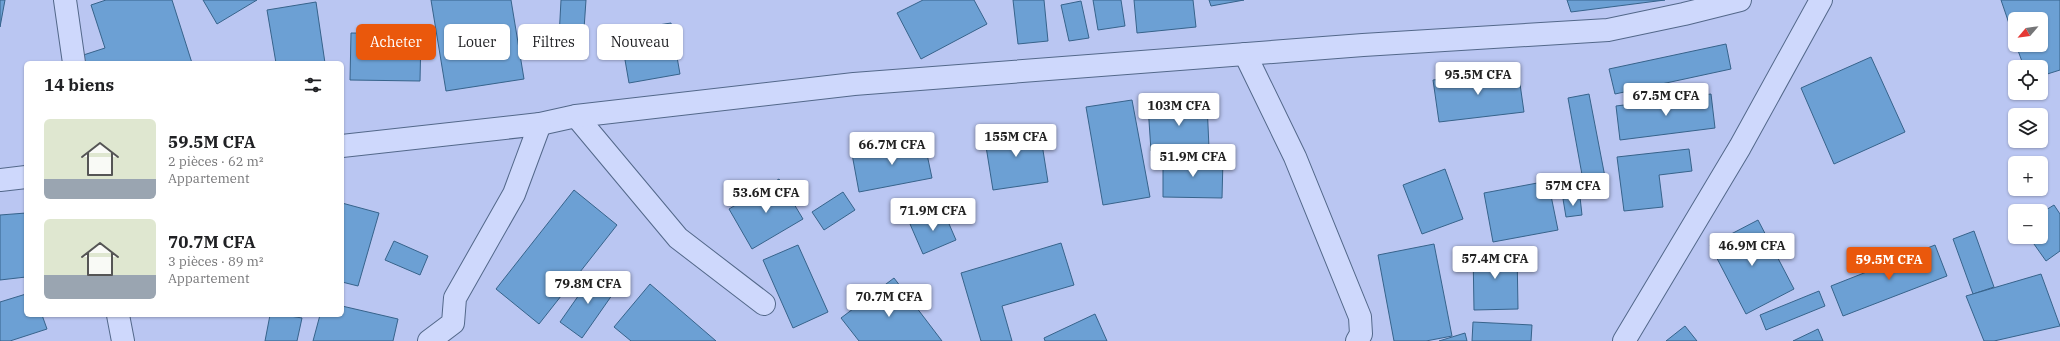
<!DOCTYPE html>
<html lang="fr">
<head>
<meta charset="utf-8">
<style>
  :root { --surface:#fff; --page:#f6f6f6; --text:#202124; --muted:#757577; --accent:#ea580c }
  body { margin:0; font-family:"IBM Plex Serif",serif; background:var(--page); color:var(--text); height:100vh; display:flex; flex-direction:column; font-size:15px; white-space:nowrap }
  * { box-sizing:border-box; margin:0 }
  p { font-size:13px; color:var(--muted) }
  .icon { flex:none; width:22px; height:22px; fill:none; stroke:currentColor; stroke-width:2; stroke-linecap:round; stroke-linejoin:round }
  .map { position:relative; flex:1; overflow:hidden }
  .panel { position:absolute; left:24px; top:61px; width:320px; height:256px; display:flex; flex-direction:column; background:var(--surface); border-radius:6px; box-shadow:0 1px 3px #0004 }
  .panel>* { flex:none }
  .top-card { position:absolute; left:356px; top:24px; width:380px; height:36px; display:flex; gap:8px }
  .needle { width:26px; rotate:241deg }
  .fabs { position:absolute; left:2008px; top:12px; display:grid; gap:8px }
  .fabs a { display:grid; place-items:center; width:40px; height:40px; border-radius:6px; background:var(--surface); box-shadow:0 1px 3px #0004; font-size:20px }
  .price { position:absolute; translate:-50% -34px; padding:0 9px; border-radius:4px; background:#fff; color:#222; font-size:13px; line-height:26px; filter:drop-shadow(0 1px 2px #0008) }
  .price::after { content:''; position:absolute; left:50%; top:24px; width:12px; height:9px; margin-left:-6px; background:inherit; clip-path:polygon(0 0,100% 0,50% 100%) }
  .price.on { background:var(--accent); color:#fff }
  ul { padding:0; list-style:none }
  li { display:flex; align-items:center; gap:12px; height:100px; padding:0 20px }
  li span { display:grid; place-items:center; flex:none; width:112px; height:80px; border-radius:6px; color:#555 }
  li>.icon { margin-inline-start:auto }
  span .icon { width:48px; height:48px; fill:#fffc; stroke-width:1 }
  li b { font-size:17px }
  h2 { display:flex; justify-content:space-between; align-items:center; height:48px; padding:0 20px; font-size:17px }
  .pill { padding:0 14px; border-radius:6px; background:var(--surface); box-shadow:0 1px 3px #0004; font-size:14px; line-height:36px }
  .pill.on { background:var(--accent); color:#fff }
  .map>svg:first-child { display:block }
  .building { fill:#6ca0d4; stroke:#37638b }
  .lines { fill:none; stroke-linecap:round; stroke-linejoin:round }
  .street-casing { stroke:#53688a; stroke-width:24 }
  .street { stroke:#ced8fc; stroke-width:22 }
</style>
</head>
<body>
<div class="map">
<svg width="2060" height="341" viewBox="0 0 2060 341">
  <rect width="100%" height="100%" fill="#bac6f2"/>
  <!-- building -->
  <g class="building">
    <polygon points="0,0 5,0 0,27"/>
    <polygon points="106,0 172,0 192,63 69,63 68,60 105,48 91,5"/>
    <polygon points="203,0 257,0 217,24"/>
    <polygon points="431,0 511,0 524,79 446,91"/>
    <polygon points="561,0 586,0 582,58 558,56"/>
    <polygon points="923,0 974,0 987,24 921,59 897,13"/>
    <polygon points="1013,0 1044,0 1048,41 1018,44"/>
    <polygon points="1093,0 1121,0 1125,26 1098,30"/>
    <polygon points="1134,0 1193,0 1196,27 1137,33"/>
    <polygon points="1209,0 1244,0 1211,6"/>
    <polygon points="1567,0 1665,0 1571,12"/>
    <polygon points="2001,0 2060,0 2060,70 2041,76 2041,67 2024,67 2016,45 2041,45 2041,19 2015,19 2015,41"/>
    <polygon points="1081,1 1089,38 1069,41 1061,5"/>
    <polygon points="316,2 325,63 276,63 267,10"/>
    <polygon points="671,23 680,74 629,83 620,31"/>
    <polygon points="351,33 421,34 420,81 350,80"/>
    <polygon points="1726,44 1731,69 1615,94 1609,69"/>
    <polygon points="1871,57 1905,132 1834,164 1801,88"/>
    <polygon points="1518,70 1524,112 1439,122 1433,80"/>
    <polygon points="1589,94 1605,177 1583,180 1568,98"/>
    <polygon points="1711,94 1715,128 1620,140 1616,106"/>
    <polygon points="1132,100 1150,197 1103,205 1086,107"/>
    <polygon points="1207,103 1209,148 1151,151 1148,106"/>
    <polygon points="1039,125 1048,182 993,190 984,134"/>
    <polygon points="924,140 932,178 859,192 852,154"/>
    <polygon points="1689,149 1692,171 1659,175 1663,207 1624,211 1617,157"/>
    <polygon points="1163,158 1223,159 1222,198 1163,197"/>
    <polygon points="1445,169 1463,219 1422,234 1403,185"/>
    <polygon points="779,179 803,219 752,249 729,209"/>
    <polygon points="1548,181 1558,230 1493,242 1484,193"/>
    <polygon points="574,190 617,225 539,324 496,289"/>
    <polygon points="843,192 855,210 824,230 812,212"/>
    <polygon points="1580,197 1582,215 1566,217 1563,199"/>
    <polygon points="342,203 379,213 358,286 342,282"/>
    <polygon points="2054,205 2060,214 2060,251 2046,261 2029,237 2041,237 2041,213"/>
    <polygon points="943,210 956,240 923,254 910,224"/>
    <polygon points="26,213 26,277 0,280 0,215"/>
    <polygon points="1758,220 1794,289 1746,314 1710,245"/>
    <polygon points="1974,231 1994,287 1973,294 1953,239"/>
    <polygon points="394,241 428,256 420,275 385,260"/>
    <polygon points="1061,243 1074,285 1002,306 1012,341 981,341 961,273"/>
    <polygon points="1434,244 1452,336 1426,341 1394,341 1378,255"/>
    <polygon points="798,245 828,312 793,328 763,260"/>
    <polygon points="1935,245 1947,276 1843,316 1831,286"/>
    <polygon points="1473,250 1517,250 1518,309 1474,310"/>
    <polygon points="595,272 617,288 582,338 560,322"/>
    <polygon points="2041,274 2060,326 1994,341 1984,341 1966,296"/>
    <polygon points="894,278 942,341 859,341 841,318"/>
    <polygon points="650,284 716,341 631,341 614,327"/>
    <polygon points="1819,291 1825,306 1766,330 1760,315"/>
    <polygon points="26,294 26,315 42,315 47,329 10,341 0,341 0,302"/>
    <polygon points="342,306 398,319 393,341 313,341 320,315 342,315"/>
    <polygon points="1095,314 1107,341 1045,341 1044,338"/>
    <polygon points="270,315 284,315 302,318 297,341 265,341"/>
    <polygon points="1473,322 1532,325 1531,341 1472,341"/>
    <polygon points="1685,326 1697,341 1666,341"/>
    <polygon points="1818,329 1823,341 1793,341"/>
    <polygon points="1465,333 1467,341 1439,341"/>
  </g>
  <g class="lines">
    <defs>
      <g id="street">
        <polyline points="65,0 74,63"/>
        <polyline points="1245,54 1295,157 1360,317 1361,334 1357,341"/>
        <polyline points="576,116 678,238 764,304"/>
        <polyline points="342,146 540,124 576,116 854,84 1363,45 1608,30 1684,14 1740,0"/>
        <polyline points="0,180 26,177"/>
        <polyline points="118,315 123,341"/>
        <polyline points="429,341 453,323 455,298 514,194 540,124"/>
        <polyline points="1624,341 1740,147 1821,0"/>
      </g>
    </defs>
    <!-- street casing -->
    <use href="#street" class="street-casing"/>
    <!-- street -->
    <use href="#street" class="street"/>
  </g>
</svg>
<div class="fabs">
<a><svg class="needle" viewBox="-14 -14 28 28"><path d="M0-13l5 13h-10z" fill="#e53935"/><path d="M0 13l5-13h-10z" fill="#757577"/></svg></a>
<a><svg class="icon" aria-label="locate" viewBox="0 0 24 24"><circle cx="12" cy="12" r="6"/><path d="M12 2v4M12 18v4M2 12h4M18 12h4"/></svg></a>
<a><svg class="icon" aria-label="layers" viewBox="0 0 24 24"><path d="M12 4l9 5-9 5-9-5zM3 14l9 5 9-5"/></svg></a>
<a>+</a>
<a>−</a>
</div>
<b class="price" style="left:1478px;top:96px">95.5M CFA</b>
<b class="price" style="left:1666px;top:117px">67.5M CFA</b>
<b class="price" style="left:1179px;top:127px">103M CFA</b>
<b class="price" style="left:1016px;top:158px">155M CFA</b>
<b class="price" style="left:892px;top:166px">66.7M CFA</b>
<b class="price" style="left:1193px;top:178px">51.9M CFA</b>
<b class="price" style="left:1573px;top:207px">57M CFA</b>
<b class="price" style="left:766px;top:214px">53.6M CFA</b>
<b class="price" style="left:933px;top:232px">71.9M CFA</b>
<b class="price" style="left:1752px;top:267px">46.9M CFA</b>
<b class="price" style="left:1495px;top:280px">57.4M CFA</b>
<b class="price on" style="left:1889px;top:281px">59.5M CFA</b>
<b class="price" style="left:588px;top:305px">79.8M CFA</b>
<b class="price" style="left:889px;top:318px">70.7M CFA</b>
<div class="top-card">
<a class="pill on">Acheter</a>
<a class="pill">Louer</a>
<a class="pill">Filtres</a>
<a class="pill">Nouveau</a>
</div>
<section class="panel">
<h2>14 biens<svg class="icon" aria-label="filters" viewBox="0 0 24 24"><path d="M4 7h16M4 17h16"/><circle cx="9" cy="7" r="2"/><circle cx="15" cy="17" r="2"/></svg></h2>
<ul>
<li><span style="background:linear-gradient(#dfe7d0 75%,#9aa5b1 0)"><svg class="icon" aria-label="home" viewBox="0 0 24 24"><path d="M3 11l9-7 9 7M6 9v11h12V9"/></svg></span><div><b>59.5M CFA</b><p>2 pièces · 62 m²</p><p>Appartement</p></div></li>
<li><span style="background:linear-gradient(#dfe7d0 70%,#9aa5b1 0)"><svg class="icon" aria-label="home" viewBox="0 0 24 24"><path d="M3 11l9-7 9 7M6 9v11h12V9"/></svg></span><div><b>70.7M CFA</b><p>3 pièces · 89 m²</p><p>Appartement</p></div></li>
</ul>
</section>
</div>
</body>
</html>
